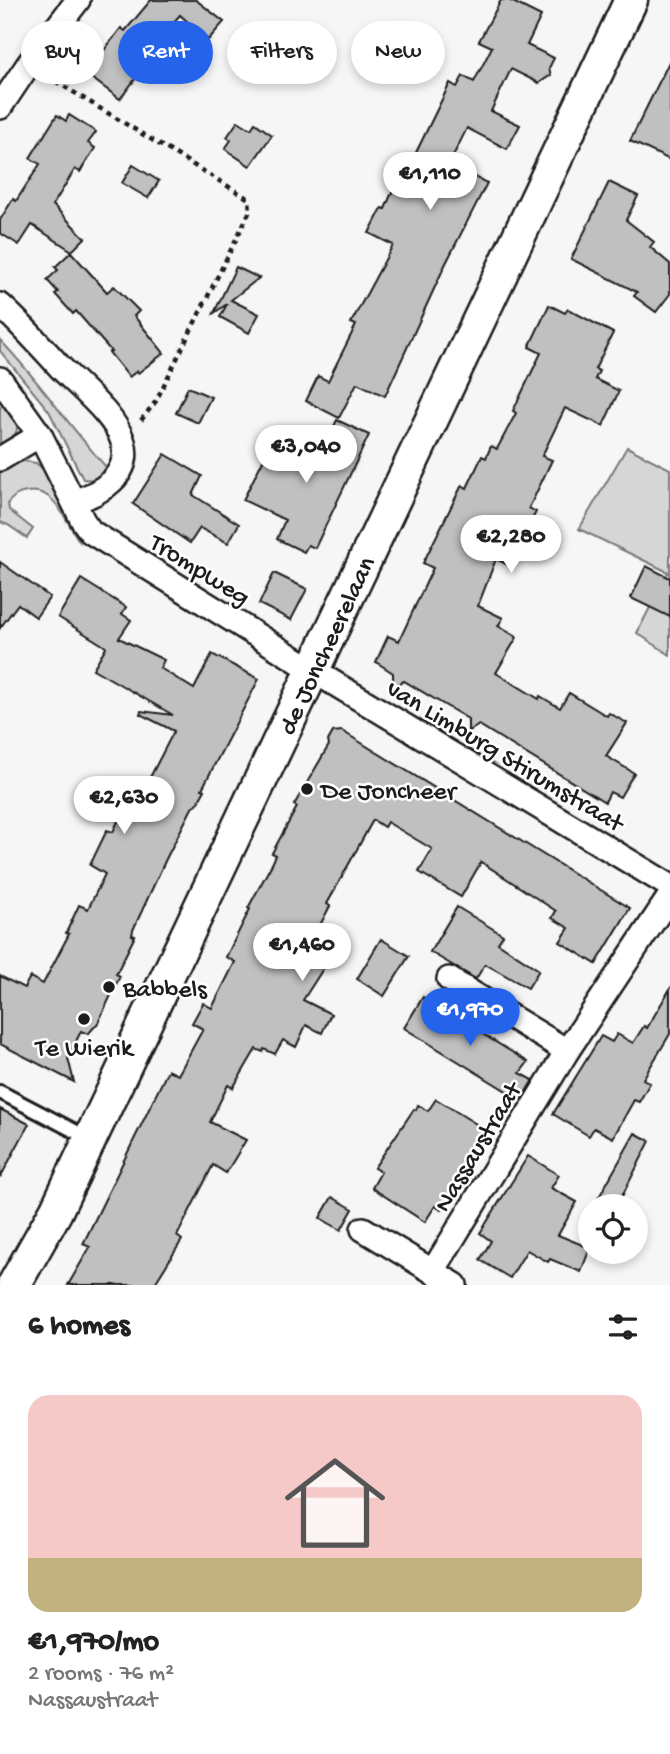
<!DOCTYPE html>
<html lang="en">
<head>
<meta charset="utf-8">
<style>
  :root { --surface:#fff; --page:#f6f6f6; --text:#222; --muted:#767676; --accent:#2563eb }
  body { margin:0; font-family:"Gochi Hand",sans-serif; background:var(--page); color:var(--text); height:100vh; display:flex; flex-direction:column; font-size:26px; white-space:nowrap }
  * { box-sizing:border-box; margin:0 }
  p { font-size:23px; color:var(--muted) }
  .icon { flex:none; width:38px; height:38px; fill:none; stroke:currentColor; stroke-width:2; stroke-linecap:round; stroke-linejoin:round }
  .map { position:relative; height:1285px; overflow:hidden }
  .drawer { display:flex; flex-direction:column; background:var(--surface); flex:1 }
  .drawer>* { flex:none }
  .banner { position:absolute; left:21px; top:21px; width:628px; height:63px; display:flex; gap:14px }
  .buttons { position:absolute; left:578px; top:1194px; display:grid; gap:14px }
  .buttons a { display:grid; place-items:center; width:70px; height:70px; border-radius:50%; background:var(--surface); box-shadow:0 4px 10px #0003; font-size:35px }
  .price { position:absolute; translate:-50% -60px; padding:0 16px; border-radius:24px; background:#fff; color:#222; font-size:23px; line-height:46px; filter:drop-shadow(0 2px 4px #0008) }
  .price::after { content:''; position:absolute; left:50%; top:42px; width:21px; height:16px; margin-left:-10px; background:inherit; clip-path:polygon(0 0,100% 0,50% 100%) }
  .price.active { background:var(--accent); color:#fff }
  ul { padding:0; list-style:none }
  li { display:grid; align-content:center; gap:14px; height:371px; padding:0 28px }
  li span { display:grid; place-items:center; height:217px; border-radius:21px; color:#555 }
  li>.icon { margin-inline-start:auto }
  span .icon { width:126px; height:126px; fill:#fffc; stroke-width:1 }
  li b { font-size:30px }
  h2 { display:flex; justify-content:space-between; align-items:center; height:84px; padding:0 28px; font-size:30px }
  .pill { padding:0 24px; border-radius:32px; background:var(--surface); box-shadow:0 4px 10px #0003; font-size:24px; line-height:63px }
  .pill.active { background:var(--accent); color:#fff }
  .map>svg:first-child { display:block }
  .green { fill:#d6d6d6; stroke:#797979; stroke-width:2 }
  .building { fill:#c0c0c0; stroke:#1c1c1c; stroke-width:2 }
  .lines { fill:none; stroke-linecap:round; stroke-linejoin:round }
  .lane-casing { stroke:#1c1c1c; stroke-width:18 }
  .street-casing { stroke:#1c1c1c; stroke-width:28 }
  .secondary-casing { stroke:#1c1c1c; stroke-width:37 }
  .path { stroke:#1c1c1c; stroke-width:4.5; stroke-dasharray:5 5; stroke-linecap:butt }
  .lane { stroke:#fff; stroke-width:12 }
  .street { stroke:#fff; stroke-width:23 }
  .secondary { stroke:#fff; stroke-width:32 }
  .poi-dot { fill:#1c1c1c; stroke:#fff; stroke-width:2.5 }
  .labels { text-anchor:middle; stroke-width:5; stroke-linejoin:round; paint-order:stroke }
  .street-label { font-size:26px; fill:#1c1c1c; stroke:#fff }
  .poi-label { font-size:26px; fill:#1c1c1c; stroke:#fff; text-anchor:start }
</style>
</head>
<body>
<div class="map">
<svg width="670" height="1285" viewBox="0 0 670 1285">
  <rect width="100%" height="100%" fill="#f6f6f6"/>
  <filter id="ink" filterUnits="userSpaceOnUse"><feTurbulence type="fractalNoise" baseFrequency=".0143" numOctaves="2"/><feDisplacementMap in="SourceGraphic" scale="14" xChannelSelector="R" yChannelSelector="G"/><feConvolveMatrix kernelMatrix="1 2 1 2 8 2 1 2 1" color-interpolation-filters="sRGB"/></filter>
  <g filter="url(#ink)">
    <!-- green -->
    <g class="green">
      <path d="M 0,340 C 39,380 70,428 108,469 C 100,477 94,481 83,479 L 49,411 L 0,351 Z"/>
      <path d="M 4,404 C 21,426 23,432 0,449 L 0,408 Z"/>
      <polygon points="627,447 670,469 670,655 637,633 668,572 579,529"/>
      <path d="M 24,461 L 36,463 L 46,472 L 81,539 L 80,542 C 65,523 57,487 27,492 C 18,493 14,496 8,503 L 9,510 L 33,529 L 27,538 L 8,525 L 0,522 L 0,473 L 13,464 Z"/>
    </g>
    <!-- building -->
    <g class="building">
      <polygon points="151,0 196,0 224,22 208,40 180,15 153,45 158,49 120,99 86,74 121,28 125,31"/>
      <polygon points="501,0 509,0 541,16 527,45 554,58 549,68 551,75 539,83 511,69 491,111 520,125 507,149 467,128 449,164 487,183 445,265 385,396 357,383 339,418 306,401 318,376 328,381 356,325 351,323 393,245 369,233 382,208 385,209 404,164 409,167 450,83 457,87 463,76 474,82 492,47 479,41"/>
      <polygon points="670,60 670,160 630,141"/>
      <polygon points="57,115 66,121 69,115 96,132 88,143 95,148 80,172 75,169 53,205 85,238 72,251 32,225 19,245 0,233 0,220 13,199 16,201 40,164 30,158"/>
      <polygon points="238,121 251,129 255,123 272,135 250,166 225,149 231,140 227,137"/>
      <polygon points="133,165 159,181 148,198 122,183"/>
      <polygon points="609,182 638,196 626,220 654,242 650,247 670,264 670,294 656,312 634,296 637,292 571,259"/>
      <polygon points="71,252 107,292 114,286 139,311 134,316 164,353 138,373 137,371 129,377 109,352 111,351 76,311 73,314 55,294 58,292 47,280 58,270 55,267"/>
      <polygon points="236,267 259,278 231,300 259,314 249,333 220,317 227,304 214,313"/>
      <polygon points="549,305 565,313 568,309 613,333 595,369 599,371 595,379 619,391 603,426 565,408 542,456 552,460 529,508 536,512 508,565 496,559 478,606 503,618 498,626 517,637 496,673 539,699 540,696 560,708 569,693 607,716 609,713 627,723 606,756 634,773 620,797 610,792 605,802 479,725 468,732 468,719 404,681 393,687 393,673 376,662 388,636 399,641 433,568 423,563 462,485 467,488 482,456 486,458 491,446 497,449 516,413 513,411 541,353 529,347"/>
      <polygon points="188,387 211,397 198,423 176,413"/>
      <polygon points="337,420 369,435 315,548 308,545 304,552 277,539 285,520 243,500 272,442 316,463"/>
      <polygon points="165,454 202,476 193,495 239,524 228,543 200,528 190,543 133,504"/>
      <polygon points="0,562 50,597 36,617 18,604 0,628"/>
      <polygon points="646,566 670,578 670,617 631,598"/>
      <polygon points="274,573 307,589 291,620 259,604"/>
      <polygon points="81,579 126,607 122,614 131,620 119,638 164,660 160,668 194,689 212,654 259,679 202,789 205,790 197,804 193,806 166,859 133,930 132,935 135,936 116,974 120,976 98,1023 88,1034 81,1031 68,1058 74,1082 0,1044 0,976 24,988 30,977 43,984 69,934 66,933 79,905 88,909 105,874 90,865 107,830 113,832 119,819 123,821 142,786 145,787 174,731 140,714 141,711 173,715 93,669 106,647 58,617"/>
      <polygon points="342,731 630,908 596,964 560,942 569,928 552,918 556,911 481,862 461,897 419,872 432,849 387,822 384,827 373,820 327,904 330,906 308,948 328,961 303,1000 331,1014 322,1033 306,1025 296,1047 283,1040 275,1054 264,1049 263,1052 256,1049 233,1088 228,1085 210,1122 246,1140 226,1173 213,1165 177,1236 182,1240 154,1285 68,1285 90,1247 83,1244 168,1070 178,1075 203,1029 192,1023 203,1003 212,1008 235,962 226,957 250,909 248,908 273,862 276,855 272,853 297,807 294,805 329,745 328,741 333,732"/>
      <polygon points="457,907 503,935 498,943 539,970 528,988 485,964 476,979 430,952"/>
      <polygon points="381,939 409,956 384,996 357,979"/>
      <polygon points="670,989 670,1034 643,1079 650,1083 639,1102 634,1100 613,1138 594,1128 589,1136 553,1114 601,1036 612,1042 617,1034 633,1043 644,1026 647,1028"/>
      <polygon points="423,997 528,1062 520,1073 533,1080 521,1100 404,1028"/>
      <polygon points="436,1099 489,1132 441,1210 435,1206 425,1222 372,1188 381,1172 374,1168 414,1109 416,1110 418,1105 428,1111"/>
      <polygon points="0,1109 29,1124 0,1178"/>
      <polygon points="635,1133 650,1141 617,1206 594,1206"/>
      <polygon points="528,1156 559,1175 551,1188 577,1202 558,1235 590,1248 581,1272 550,1259 548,1262 527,1250 510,1278 480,1260 491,1241 480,1233"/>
      <polygon points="332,1197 353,1209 341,1230 320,1218"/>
    </g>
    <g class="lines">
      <defs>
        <polyline id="lane" points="0,1092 90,1139"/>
        <g id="street">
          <polyline points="0,107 28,65 78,0"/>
          <path d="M 0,305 C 21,324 41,346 60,367 C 79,387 116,416 123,442 C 132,474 101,494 74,501"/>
          <polyline points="0,379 40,435 83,521 91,532 327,679 670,886"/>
          <polyline points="0,459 40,435"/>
          <polyline points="449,979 567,1051"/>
          <polyline points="363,1229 455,1285"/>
          <polyline points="433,1271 567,1051 670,896"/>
        </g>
        <g id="secondary">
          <path id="s1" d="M 14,1285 L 56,1211 L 631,0"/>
        </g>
      </defs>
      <!-- lane casing -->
      <use href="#lane" class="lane-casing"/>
      <!-- street casing -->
      <use href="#street" class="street-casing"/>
      <!-- secondary casing -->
      <use href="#secondary" class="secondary-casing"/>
      <!-- path -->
      <polyline class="path" points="47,76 249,199 250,211 156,401 139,423"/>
      <!-- lane -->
      <use href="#lane" class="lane"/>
      <!-- street -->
      <use href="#street" class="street"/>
      <!-- secondary -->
      <use href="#secondary" class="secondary"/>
    </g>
  </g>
  <!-- markers -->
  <g class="poi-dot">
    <circle cx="307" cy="789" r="7"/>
    <circle cx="109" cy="987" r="7"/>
    <circle cx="84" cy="1019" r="7"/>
  </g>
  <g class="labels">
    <!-- street labels -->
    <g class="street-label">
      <text transform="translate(201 568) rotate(32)" y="9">Trompweg</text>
      <text dy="9" stroke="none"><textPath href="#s1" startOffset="712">de Joncheerelaan</textPath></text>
      <text transform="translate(506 754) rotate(31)" y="9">van Limburg Stirumstraat</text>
      <text transform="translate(476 1146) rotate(-59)" y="9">Nassaustraat</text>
    </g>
    <!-- poi labels -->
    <g class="poi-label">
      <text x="321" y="798">De Joncheer</text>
      <text x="123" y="996">Babbels</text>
      <text x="84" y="1055" text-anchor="middle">Te Wierik</text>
    </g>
  </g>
</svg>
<div class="buttons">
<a><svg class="icon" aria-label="locate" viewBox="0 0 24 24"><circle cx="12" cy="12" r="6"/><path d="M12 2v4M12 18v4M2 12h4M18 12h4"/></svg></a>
</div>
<b class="price" style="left:430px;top:212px">€1,110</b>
<b class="price" style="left:306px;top:485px">€3,040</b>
<b class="price" style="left:511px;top:575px">€2,280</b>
<b class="price" style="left:124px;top:836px">€2,630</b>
<b class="price" style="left:302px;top:983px">€1,460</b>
<b class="price active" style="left:470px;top:1048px">€1,970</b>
<div class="banner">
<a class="pill">Buy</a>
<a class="pill active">Rent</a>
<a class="pill">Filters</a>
<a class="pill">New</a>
</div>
</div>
<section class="drawer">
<h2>6 homes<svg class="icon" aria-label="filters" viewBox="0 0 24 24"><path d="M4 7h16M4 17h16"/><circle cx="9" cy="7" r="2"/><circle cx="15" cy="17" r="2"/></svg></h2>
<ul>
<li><span style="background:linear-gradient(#f6c9c9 75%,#c2b280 0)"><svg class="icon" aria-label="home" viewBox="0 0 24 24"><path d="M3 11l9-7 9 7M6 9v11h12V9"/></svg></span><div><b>€1,970/mo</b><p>2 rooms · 76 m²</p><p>Nassaustraat</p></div></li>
</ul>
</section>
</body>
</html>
